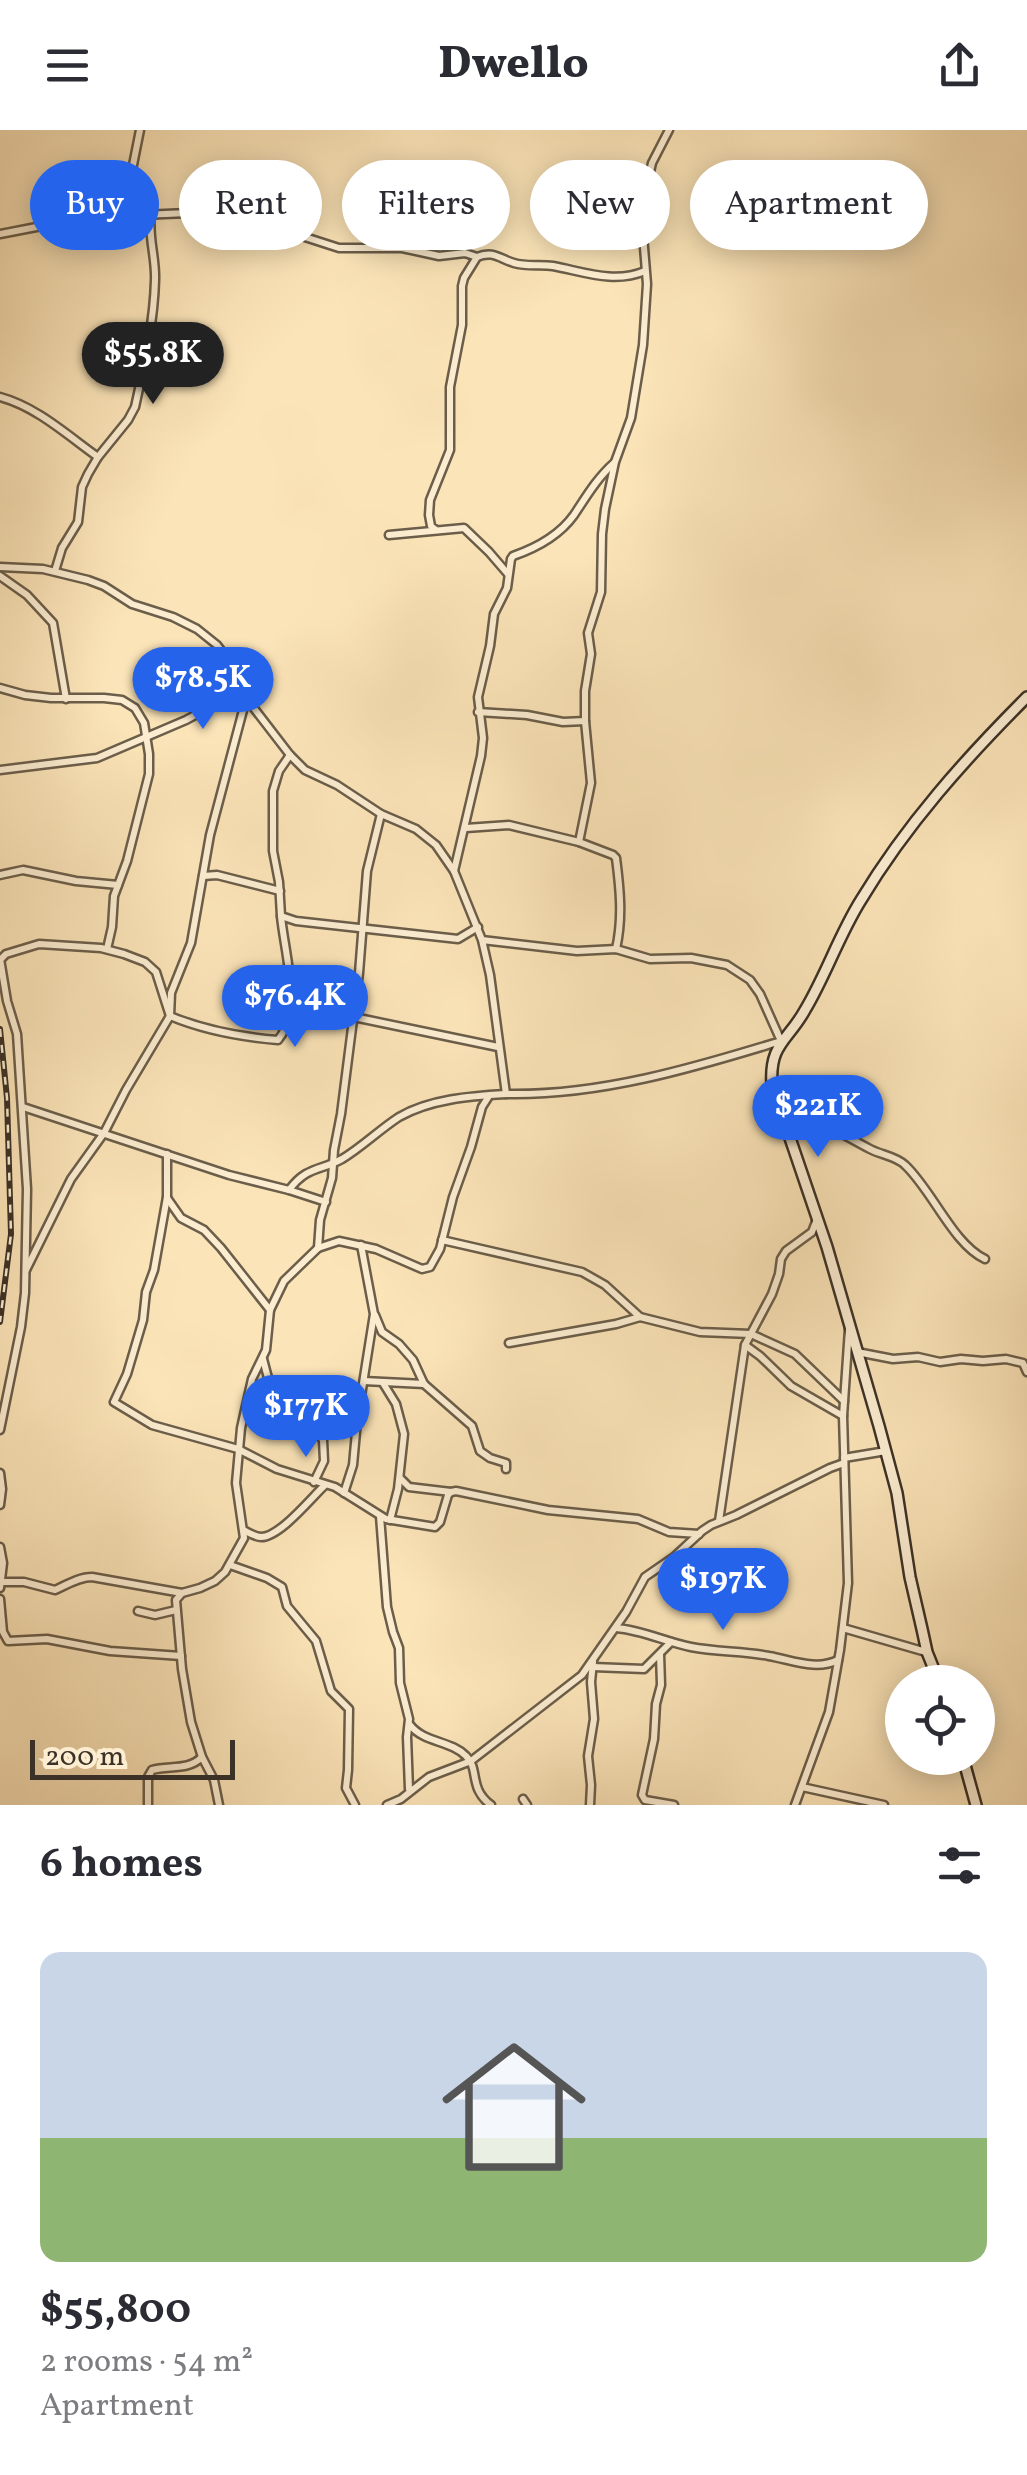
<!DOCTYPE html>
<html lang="en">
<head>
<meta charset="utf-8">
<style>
  :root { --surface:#fff; --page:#f7f7f7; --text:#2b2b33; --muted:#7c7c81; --line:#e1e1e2; --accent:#2563eb }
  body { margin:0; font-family:Vollkorn,serif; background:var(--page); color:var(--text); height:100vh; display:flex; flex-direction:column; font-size:38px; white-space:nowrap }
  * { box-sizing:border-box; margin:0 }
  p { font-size:32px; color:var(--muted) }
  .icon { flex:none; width:55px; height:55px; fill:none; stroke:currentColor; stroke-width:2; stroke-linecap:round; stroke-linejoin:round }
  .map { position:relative; height:1675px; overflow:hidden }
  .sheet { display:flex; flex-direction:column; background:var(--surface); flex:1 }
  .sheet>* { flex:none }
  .banner { position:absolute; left:30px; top:30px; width:968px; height:90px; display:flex; gap:20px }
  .buttons { position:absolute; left:885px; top:1535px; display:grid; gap:20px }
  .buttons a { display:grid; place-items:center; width:110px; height:110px; border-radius:50%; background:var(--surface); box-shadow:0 5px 25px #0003; font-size:50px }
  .scale { position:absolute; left:30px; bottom:25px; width:205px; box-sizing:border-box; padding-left:10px; border:5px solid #3b3126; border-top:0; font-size:28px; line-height:35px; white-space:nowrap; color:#3b3126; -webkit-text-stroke:8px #fcedd1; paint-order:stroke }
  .price { position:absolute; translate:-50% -85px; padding:0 22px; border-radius:35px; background:var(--accent); color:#fff; font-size:32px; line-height:65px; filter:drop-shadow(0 2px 5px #0008) }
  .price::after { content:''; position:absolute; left:50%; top:60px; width:30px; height:22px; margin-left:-15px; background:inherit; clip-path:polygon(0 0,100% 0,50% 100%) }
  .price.current { background:#222; color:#fff }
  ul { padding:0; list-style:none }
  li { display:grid; align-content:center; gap:20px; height:530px; padding:0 40px }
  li+li { border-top:2px solid var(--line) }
  li span { display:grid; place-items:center; height:310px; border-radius:20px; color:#555 }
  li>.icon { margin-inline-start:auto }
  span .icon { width:180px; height:180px; fill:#fffc; stroke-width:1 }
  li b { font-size:42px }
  h2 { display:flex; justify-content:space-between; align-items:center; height:120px; padding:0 40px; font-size:42px }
  .pill { padding:0 35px; border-radius:45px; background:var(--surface); box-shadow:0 5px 25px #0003; font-size:35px; line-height:90px }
  .pill.current { background:var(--accent); color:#fff }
  header { display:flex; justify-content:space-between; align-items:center; height:130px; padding:0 40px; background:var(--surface); font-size:45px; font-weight:800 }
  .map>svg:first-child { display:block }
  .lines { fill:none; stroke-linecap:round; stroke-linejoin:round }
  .street-casing { stroke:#6b5e4a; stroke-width:11 }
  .secondary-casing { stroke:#3b3126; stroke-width:14 }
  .street { stroke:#fcedd1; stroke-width:6 }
  .secondary { stroke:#fcedd1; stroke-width:9 }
  .rail-casing { stroke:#3b3126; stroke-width:6 }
  .rail { stroke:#fcedd1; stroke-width:2.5; stroke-dasharray:8; stroke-linecap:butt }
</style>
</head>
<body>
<header><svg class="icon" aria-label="menu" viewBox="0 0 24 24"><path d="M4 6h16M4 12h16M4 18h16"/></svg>Dwello<svg class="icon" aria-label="share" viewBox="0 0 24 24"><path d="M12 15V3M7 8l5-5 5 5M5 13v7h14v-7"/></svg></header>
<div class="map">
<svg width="1027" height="1675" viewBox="0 0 1027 1675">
  <rect width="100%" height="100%" fill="#fbe4b8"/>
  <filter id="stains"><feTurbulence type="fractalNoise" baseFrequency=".002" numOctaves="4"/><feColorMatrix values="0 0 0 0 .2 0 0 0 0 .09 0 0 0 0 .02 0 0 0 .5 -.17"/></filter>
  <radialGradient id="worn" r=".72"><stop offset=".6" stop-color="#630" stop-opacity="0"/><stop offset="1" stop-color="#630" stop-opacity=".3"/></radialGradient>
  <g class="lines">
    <defs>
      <g id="street">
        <polyline points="118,86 130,50 140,0"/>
        <polyline points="0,104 57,93 118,86 188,83 243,95 280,99 339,118 402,118 439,126 465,123 477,127"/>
        <path d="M 0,267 C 37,277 67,305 98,327"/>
        <path d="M 436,400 L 431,396 L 429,385 L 430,370 L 450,320 L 450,257 L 462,195 L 462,156 L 464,148 L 477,127 C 493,120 500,129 514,133 C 527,137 540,134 553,136 C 585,142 614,154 645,141"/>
        <polyline points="389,405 464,398 489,422 508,444"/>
        <path d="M 0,437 L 43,439 L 88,450 L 104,456 L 132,474 L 173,487 L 197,499 L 217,515 L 226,527 L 246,568 L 290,625 L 305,640 L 337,655 L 381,684 L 416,699 L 436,715 L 454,741 L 482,810 L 490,845 L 506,964 C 599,966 693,938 781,911 L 760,864 L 750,850 L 727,835 L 691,828 L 650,829 L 616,819 L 577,821 L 482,810"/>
        <path d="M 55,441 L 62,418 L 78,392 L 82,357 L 88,344 L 98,327 L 128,290 L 135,277 C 144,236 154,192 155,150 C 156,128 148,107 151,86"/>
        <polyline points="0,446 27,465 53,493 66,569"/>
        <polyline points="0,558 25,565 51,568 104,568 122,570 135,578 144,593 149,624 149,644 127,731 114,766 112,797 107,819"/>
        <polyline points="478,582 527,585 563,592 585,591 585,561 591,524 588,503 601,462 602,404 605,379 615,332 631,288 643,215 647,154 642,93 643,73 652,33 669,0"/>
        <path d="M 585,591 L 591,653 L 579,712 L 613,725 L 616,728 C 620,759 623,788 616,819"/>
        <polyline points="290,625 279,641 273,661 273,721 279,752 281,786 296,791 458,809 478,797"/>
        <polyline points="0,640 97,628 186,590 241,560"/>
        <polyline points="466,698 509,695 579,712"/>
        <path d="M 454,741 L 481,626 L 483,608 L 478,567 L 490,516 L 494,484 L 507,458 L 511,429 L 513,426 C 536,418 559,406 574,385 C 586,367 597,348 614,333"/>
        <polyline points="0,745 23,740 76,751 118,755"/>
        <polyline points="203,746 217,745 280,761"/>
        <polyline points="0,829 7,871 17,904 27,1059 25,1163 21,1197 0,1300"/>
        <path d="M 1,829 L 6,824 L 39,814 L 101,818 L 124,824 L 145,832 L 156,842 L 170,886 C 206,901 241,907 278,910 C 303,880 284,821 281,786"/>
        <polyline points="354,887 498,917"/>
        <path d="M 780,974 C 812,986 840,1003 870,1019 C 881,1025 896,1026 905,1035 C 932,1060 953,1114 985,1129"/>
        <polyline points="23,977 229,1045 289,1060 326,1072"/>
        <polyline points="167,1024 167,1067 154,1140 146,1162 143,1190 127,1244 114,1272 152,1295 238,1319 277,1339 335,1357 386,1389 435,1397 440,1392 448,1365 451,1362 456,1361 548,1380 638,1389 669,1402 699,1404"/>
        <path d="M 289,1060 C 307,1036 320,1041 342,1029 C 362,1017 379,1000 399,987 C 430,969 471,966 506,964"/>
        <polyline points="167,1068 181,1088 204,1100 221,1118 270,1180"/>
        <polyline points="442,1110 582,1142 605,1155 640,1187"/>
        <polyline points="318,1118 320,1090 332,1048 334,1020 341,984 359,843 367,741 381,684"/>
        <polyline points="26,1140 71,1049 104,1003 126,960 170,886 171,863 191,813 210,705 246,569"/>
        <polyline points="375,1185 382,1202 399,1214 413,1230 424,1254 472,1296 480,1321 490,1328 506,1333 506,1339"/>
        <polyline points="509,1213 616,1194 640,1187 700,1202 751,1204 795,1224 844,1271"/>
        <polyline points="745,1215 760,1226 791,1256 843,1286"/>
        <polyline points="857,1222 893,1229 918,1227 940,1232 961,1229 983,1231 1006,1229 1023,1233 1027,1242"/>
        <polyline points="263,1229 268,1248 300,1271 309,1293 323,1310 324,1331 314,1352"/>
        <polyline points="364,1251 424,1254"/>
        <polyline points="383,1253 396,1274 404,1304 398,1359 390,1390"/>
        <polyline points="844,1328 886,1321"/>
        <polyline points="0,1343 2,1359 0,1375"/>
        <polyline points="401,1349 409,1357 451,1362"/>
        <polyline points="344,1363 353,1335 357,1291 374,1184 361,1115"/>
        <polyline points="380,1386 387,1477 393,1502 399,1518 400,1553 409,1589 407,1607 409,1659"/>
        <polyline points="719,1391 745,1215 772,1164 779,1144 781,1129 786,1121 812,1102 817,1089"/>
        <path d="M 245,1401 C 249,1403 256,1407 261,1407 C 280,1407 311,1368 325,1355"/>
        <polyline points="0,1417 3,1433 0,1458"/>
        <polyline points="230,1435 267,1448 282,1457 287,1476 316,1511 331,1561 349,1579 348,1640 346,1658 355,1675"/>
        <path d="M 1,1452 L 24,1452 L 55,1460 C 66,1455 79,1447 92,1447 L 182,1463"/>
        <polyline points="0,1469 3,1502 8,1511 47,1509 110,1521 181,1526"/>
        <polyline points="138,1481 155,1485 176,1480"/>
        <path d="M 616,1498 C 642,1500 666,1512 691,1517 C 717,1522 744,1521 769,1526 C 792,1530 816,1541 838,1530"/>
        <polyline points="843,1498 926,1522"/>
        <polyline points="660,1524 661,1555 656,1574 654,1609 642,1665 645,1670 674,1675"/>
        <polyline points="593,1537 644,1539 671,1512"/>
        <path d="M 410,1595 C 424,1613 450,1610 466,1626 C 480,1639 468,1658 491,1675"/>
        <polyline points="802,1657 884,1675"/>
        <polyline points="523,1669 527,1675"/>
        <path d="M 148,1675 L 148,1647 L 152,1640 C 169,1635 188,1641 202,1627"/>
        <polyline points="219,1675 214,1650 202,1627 191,1592 182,1539 176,1470 182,1463 200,1458 215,1451 225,1442 244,1408 236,1353 241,1298 252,1249 266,1220 270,1180 284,1151 318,1118 339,1111 376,1119 422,1139 430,1137 440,1119 453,1067 471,1017 482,977 489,966"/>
        <polyline points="387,1675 401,1669 429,1647 471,1631 582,1545 626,1482 645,1447 674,1427 702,1401 711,1395 736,1385 830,1338 844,1333"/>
        <polyline points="590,1675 591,1655 588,1626 594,1589 591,1552 593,1532"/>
        <polyline points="795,1675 829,1582 840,1520 848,1453 843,1286 849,1199"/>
      </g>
      <g id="secondary">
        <path d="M 939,1552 L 927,1522 L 922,1499 L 910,1447 L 897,1363 L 879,1296 L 827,1117 L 772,955 C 769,914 788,911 805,880 C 826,845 839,805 861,770 C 906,695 965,629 1027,567"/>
        <polyline points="963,1628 976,1675"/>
      </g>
    </defs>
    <!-- street casing -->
    <use href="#street" class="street-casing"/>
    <!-- secondary casing -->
    <use href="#secondary" class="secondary-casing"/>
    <!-- street -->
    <use href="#street" class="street"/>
    <!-- secondary -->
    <use href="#secondary" class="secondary"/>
    <defs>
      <polyline id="rail" points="0,899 7,968 11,1104 0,1192"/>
    </defs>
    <!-- rail casing -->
    <use href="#rail" class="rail-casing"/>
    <!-- rail -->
    <use href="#rail" class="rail"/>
  </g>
  <rect width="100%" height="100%" filter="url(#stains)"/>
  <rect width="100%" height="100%" fill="url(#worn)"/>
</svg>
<div class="buttons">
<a><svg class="icon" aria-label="locate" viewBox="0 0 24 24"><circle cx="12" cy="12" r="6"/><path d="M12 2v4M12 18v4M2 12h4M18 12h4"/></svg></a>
</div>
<div class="scale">200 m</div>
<b class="price current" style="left:153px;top:277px">$55.8K</b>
<b class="price" style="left:203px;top:602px">$78.5K</b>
<b class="price" style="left:295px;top:920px">$76.4K</b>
<b class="price" style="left:818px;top:1030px">$221K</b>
<b class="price" style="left:306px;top:1330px">$177K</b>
<b class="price" style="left:723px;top:1503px">$197K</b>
<div class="banner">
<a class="pill current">Buy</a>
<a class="pill">Rent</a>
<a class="pill">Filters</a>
<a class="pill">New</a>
<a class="pill">Apartment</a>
</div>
</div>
<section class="sheet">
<h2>6 homes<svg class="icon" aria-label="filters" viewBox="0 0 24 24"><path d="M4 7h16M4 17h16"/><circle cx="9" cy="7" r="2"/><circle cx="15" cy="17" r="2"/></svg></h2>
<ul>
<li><span style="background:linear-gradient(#c9d6e8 60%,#8fb573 0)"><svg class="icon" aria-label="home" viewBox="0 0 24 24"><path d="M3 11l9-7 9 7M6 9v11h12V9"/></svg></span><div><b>$55,800</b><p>2 rooms · 54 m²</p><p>Apartment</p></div></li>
</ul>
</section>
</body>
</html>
